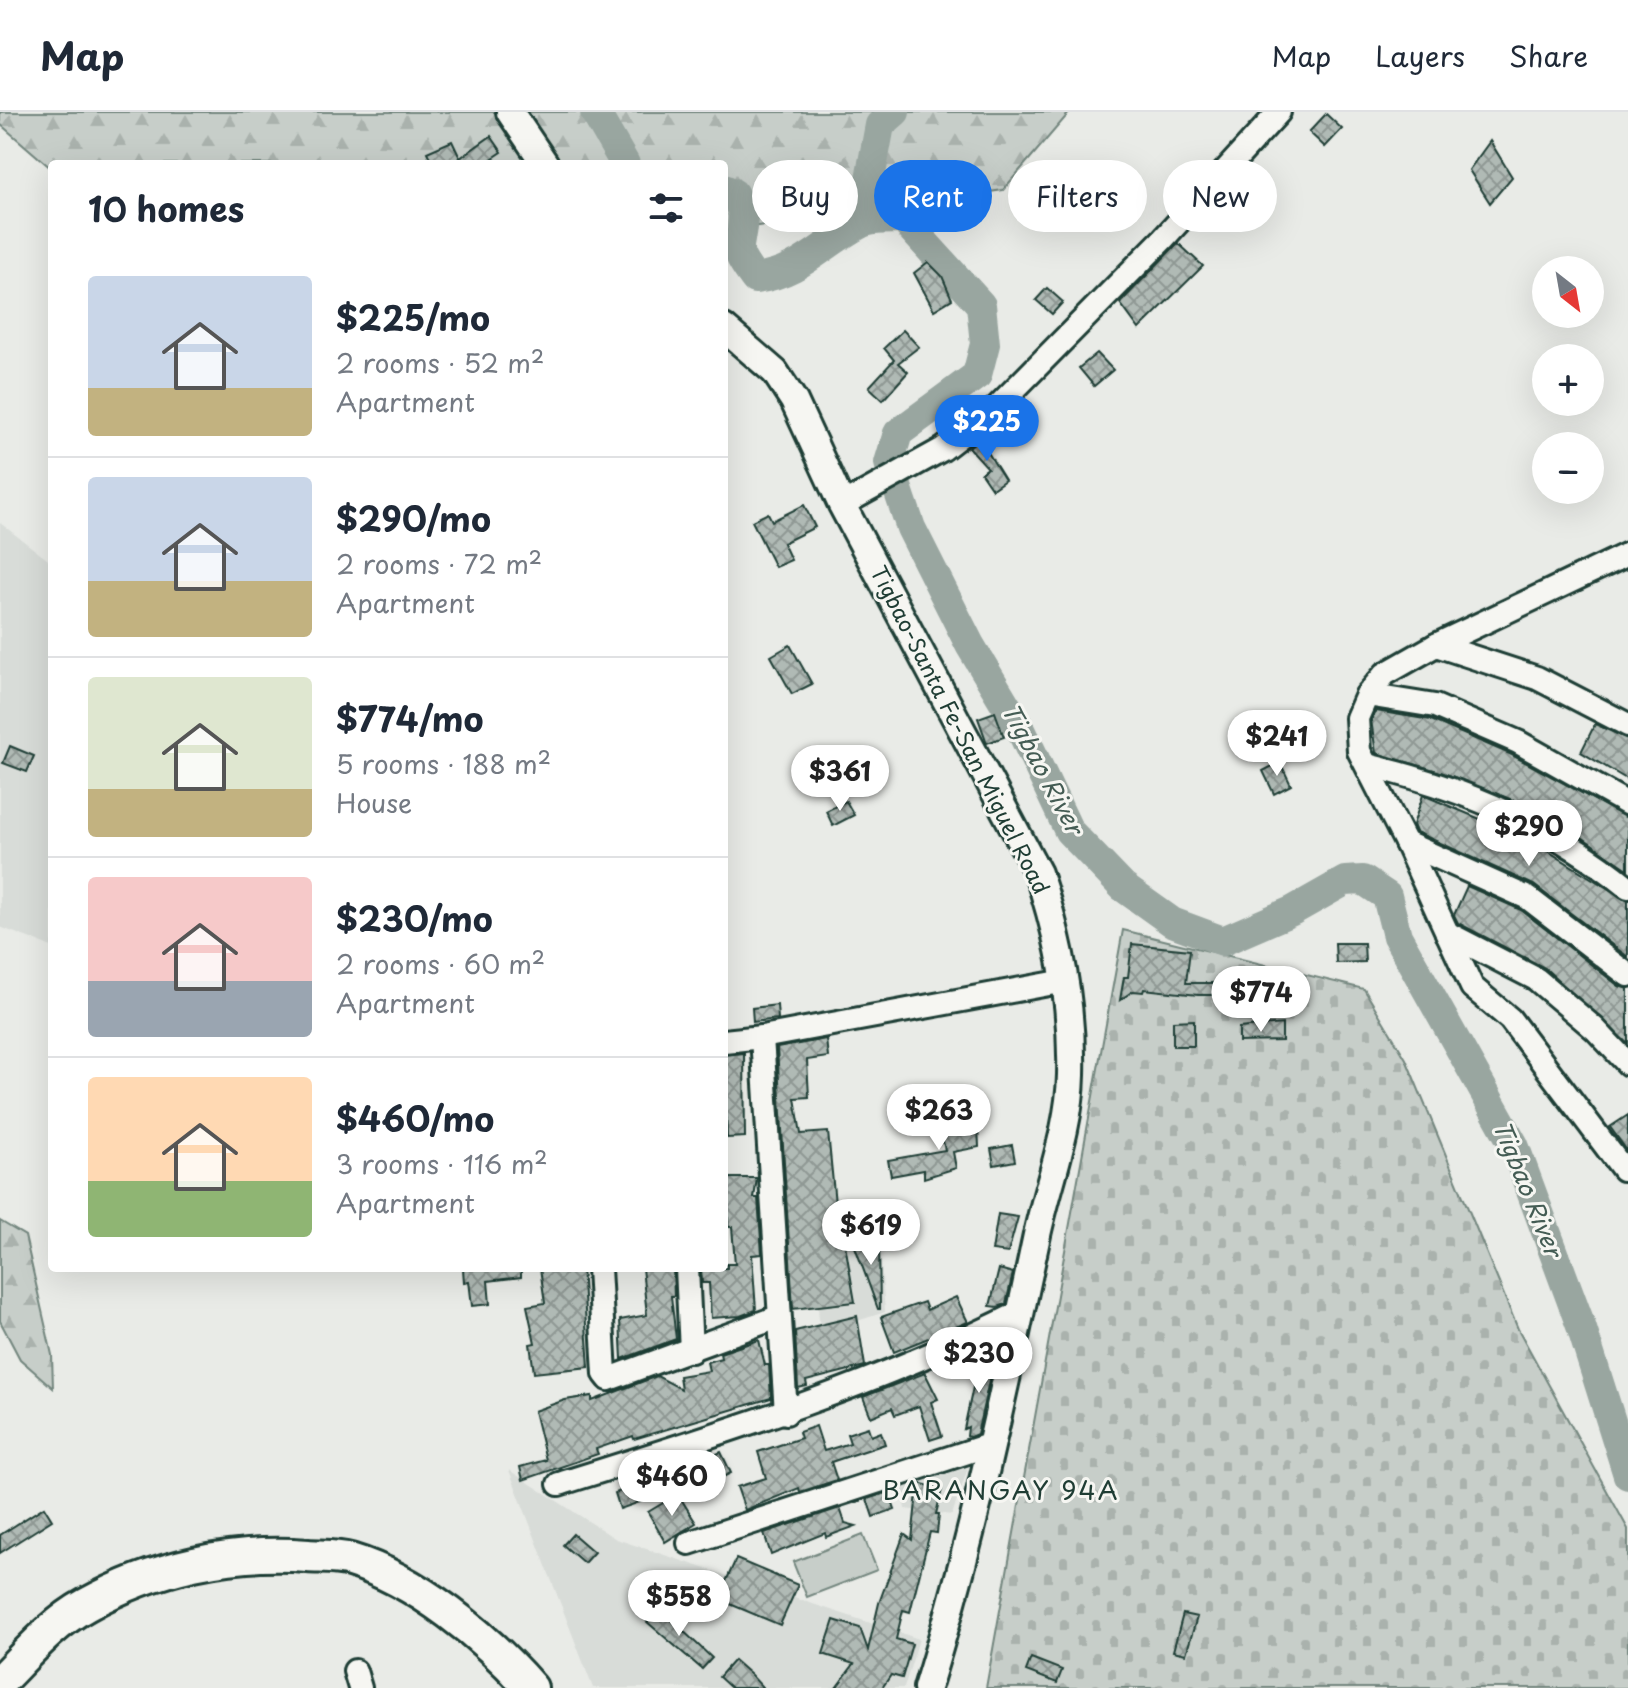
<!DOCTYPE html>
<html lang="en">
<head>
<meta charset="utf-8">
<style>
  :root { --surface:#fff; --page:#f2f2f3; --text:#1f2937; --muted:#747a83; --line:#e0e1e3; --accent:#1a73e8 }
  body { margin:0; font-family:"Playpen Sans",sans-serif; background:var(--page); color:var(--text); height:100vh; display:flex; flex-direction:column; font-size:30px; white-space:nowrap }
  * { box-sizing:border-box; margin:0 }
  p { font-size:26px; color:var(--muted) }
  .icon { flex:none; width:44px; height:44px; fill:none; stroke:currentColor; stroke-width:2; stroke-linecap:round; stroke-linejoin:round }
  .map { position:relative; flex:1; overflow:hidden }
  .side { position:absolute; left:48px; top:48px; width:680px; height:1112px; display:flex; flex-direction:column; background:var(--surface); border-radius:8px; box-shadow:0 8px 32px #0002 }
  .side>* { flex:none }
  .hud { position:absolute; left:752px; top:48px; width:756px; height:72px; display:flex; gap:16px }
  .needle { width:52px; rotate:149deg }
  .fabs { position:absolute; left:1532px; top:144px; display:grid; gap:16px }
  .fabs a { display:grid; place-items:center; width:72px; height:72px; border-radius:50%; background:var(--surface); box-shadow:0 8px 32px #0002; font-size:40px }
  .price { position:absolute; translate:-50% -68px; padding:0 18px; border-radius:28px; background:#fff; color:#222; font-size:26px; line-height:52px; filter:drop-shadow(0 2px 4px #0008) }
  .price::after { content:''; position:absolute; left:50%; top:48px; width:24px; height:18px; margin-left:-12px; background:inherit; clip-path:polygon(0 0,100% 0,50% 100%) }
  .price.selected { background:var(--accent); color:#fff }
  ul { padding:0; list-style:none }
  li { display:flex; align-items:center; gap:24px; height:200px; padding:0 40px }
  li+li { border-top:2px solid var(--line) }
  li span { display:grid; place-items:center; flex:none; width:224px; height:160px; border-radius:8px; color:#555 }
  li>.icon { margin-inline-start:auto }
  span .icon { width:96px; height:96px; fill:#fffc; stroke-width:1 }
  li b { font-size:34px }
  h2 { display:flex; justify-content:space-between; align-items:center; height:96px; padding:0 40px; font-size:34px }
  .tag { padding:0 28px; border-radius:36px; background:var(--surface); box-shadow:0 8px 32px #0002; font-size:28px; line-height:72px }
  .tag.selected { background:var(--accent); color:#fff }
  header { display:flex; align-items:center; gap:48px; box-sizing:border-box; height:112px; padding:0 40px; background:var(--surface); border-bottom:2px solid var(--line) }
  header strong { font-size:38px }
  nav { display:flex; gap:44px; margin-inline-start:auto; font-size:28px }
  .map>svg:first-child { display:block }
  .built { fill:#d8dcd8 }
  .forest { fill:url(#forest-firs); stroke:#73867e; stroke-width:2 }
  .cemetery { fill:url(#cemetery-stones); stroke:#73867e; stroke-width:2 }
  .green { fill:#c7cec9; stroke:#73867e; stroke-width:2 }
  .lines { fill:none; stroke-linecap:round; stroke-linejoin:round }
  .river { stroke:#99a6a0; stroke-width:30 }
  .building { fill:url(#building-cross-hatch); stroke:#1f3d34; stroke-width:2 }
  .minor-casing { stroke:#1f3d34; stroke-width:28 }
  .major-casing { stroke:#1f3d34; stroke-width:32 }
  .highway-casing { stroke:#1f3d34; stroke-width:38 }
  .minor { stroke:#f6f6f2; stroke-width:22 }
  .major { stroke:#f6f6f2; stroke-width:26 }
  .highway { stroke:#f6f6f2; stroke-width:32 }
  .labels { text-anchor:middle; stroke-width:6; stroke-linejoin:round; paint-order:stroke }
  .street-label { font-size:22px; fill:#1f3d34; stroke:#f6f6f2 }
  .water-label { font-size:24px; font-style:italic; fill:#445c54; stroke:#f6f6f2 }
  .quarter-label { font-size:26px; letter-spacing:2px; fill:#1f3d34; stroke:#f6f6f2 }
</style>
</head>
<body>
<header>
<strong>Map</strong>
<nav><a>Map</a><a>Layers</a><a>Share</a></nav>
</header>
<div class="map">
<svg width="1628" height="1576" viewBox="0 0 1628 1576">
  <defs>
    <pattern id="forest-firs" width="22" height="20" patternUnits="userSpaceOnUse" patternTransform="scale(2)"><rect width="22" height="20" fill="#c7cec9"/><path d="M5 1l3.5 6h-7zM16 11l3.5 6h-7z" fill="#aab2ad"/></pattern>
    <pattern id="cemetery-stones" width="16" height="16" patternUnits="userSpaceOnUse" patternTransform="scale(2)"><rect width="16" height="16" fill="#c7cec9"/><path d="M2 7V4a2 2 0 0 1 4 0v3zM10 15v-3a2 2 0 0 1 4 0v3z" fill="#aab2ad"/></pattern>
    <pattern id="building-cross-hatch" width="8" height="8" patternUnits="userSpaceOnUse" patternTransform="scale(2)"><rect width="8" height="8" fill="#b0bab5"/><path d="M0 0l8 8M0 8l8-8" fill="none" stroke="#8f9894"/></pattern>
  </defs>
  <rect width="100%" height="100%" fill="#e9ebe7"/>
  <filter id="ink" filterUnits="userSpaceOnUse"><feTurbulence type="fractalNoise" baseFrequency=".0125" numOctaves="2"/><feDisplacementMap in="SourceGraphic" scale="16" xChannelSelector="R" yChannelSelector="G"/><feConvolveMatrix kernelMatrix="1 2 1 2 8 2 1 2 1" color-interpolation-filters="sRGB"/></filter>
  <g filter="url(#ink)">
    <!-- built -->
    <g class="built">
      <polygon points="0,411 52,451 52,835 0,815"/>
      <polygon points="810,1087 876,1092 885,1200 820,1221"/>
      <polygon points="968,1356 952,1403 905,1397 901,1374"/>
      <polygon points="509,1358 616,1427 919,1527 904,1576 593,1576"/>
    </g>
    <!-- forest -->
    <g class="forest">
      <polygon points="0,0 1070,0 1003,78 724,119 724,52 52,52 52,57 0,12"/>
      <polygon points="0,1109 25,1124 52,1243 53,1276 20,1247 0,1209"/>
    </g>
    <!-- cemetery -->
    <polygon class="cemetery" points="1123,818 1364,877 1406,947 1518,1217 1628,1417 1628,1576 986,1576"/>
    <!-- green -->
    <polygon class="green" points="863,1423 877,1458 807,1485 793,1450"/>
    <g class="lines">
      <!-- river -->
      <g class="river">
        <polyline points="595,0 625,52"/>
        <path d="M 724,77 L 733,81 C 737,88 743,98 743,105 C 741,140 730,134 755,167 C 799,162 822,132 860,112 C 871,106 890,108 903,107 L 981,193 L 985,232 L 977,263 L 898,321 L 889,351 L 911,416 L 970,533 L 1022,620 L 1069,719 L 1123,775 L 1172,810 L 1223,829 L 1292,799 L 1345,769 L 1363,768 L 1387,784 L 1397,824 L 1514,1033 L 1581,1214 L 1628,1363"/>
        <polyline points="862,110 880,13 895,0"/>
      </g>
    </g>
    <!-- building -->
    <g class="building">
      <polygon points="1326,2 1342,17 1325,35 1309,20"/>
      <polygon points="491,24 502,40 484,52 433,52 427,40 452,29 460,46"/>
      <polygon points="1490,29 1512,65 1490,91 1469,58"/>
      <polygon points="1178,131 1203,154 1139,217 1120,191"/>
      <polygon points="928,150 942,164 952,187 934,198 914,161"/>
      <polygon points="1047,176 1063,190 1052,202 1036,188"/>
      <polygon points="903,218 919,235 898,251 908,260 883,288 869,275 894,248 884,236"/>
      <polygon points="1097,241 1113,258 1094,274 1079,256"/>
      <polygon points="985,322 987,332 984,334 1005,368 992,377 981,361 988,356 969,335"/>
      <polygon points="804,393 815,415 783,431 791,448 775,455 752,409 768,401 772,409"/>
      <polygon points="790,533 812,572 792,582 771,544"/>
      <polygon points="1376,599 1431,608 1512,643 1628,706 1628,757 1576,721 1510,687 1441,660 1376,641 1371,608"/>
      <polygon points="995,600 1004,625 987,631 978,606"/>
      <polygon points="1595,612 1628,627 1628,668 1581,640"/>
      <polygon points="10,634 34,644 27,660 3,651"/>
      <polygon points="1280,650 1291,673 1274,682 1263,659"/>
      <polygon points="1423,683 1530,728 1628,789 1628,845 1534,773 1416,720 1413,713"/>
      <polygon points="846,689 854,703 833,714 826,699"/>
      <polygon points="1467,774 1521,798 1619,874 1628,877 1628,932 1545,856 1458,811 1454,803"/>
      <polygon points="1335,831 1364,831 1365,850 1336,851"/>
      <polygon points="1132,832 1190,838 1186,871 1243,871 1243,883 1198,883 1144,877 1143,880 1133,879 1120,888 1124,865 1128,865"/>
      <polygon points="777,893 778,907 753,910 752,896"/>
      <polygon points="1194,908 1194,934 1173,934 1173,909"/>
      <polygon points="1282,912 1282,929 1239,930 1239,916"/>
      <polygon points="826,927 828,945 807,948 809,985 795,986 801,1022 828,1020 839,1132 845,1132 855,1190 793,1197 777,936"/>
      <polygon points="744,941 745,1025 727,1026 724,943"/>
      <polygon points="1628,1003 1628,1040 1610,1015"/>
      <polygon points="955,1009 956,1015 978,1014 979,1035 953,1040 956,1056 924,1066 924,1058 891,1064 888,1048 945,1038 939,1013"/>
      <polygon points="1012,1033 1015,1049 994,1053 991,1037"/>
      <polygon points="728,1066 757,1066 754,1086 758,1086 762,1142 752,1143 756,1198 740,1204 711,1206 709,1171 702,1171 701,1156 727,1156 727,1152 735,1152 732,1115 728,1115"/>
      <polygon points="998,1102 1018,1105 1008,1141 992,1139"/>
      <polygon points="879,1131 880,1197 878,1197 854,1132"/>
      <polygon points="521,1156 521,1165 488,1169 490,1192 472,1194 469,1169 464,1170 463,1157"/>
      <polygon points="540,1156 582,1156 589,1255 534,1261 530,1232 535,1231 527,1194 545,1191"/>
      <polygon points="642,1156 673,1156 674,1184 671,1184 676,1227 622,1247 620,1208 647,1203"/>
      <polygon points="999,1157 1013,1161 1006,1192 998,1195 990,1194"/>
      <polygon points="956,1185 968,1210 894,1240 881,1205 924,1190 927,1198"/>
      <polygon points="857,1204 865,1254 806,1269 807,1274 798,1276 795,1219"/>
      <polygon points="759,1228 765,1253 769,1253 771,1286 634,1327 633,1324 596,1337 598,1342 523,1368 520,1355 546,1348 534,1299 565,1288 592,1284 592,1289 657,1264 681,1277 679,1264 709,1259 707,1250 721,1246 720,1241"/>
      <polygon points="981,1238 984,1245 994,1247 977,1322 970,1325 967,1324 968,1315 964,1317"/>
      <polygon points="925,1261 938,1287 931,1290 942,1324 930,1328 919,1294 895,1303 892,1296 871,1305 863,1285"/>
      <polygon points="816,1314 824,1339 850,1331 847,1322 868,1315 871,1324 881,1320 885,1332 831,1350 837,1368 800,1380 799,1376 745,1398 737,1375 766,1366 758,1340 801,1326 799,1320"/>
      <polygon points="721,1340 731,1361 709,1372 698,1350"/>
      <polygon points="918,1371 942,1377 936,1402 939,1402 937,1421 930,1420 910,1500 903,1498 896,1527 912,1532 902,1566 891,1563 882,1576 836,1576 854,1552 823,1542 834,1508 860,1516 868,1538 879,1491 904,1422 912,1428"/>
      <polygon points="634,1374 640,1390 620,1397 615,1381"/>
      <polygon points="889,1380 895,1397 873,1405 867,1387"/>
      <polygon points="678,1382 696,1411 665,1430 648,1400"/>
      <polygon points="44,1395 52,1408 0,1441 0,1423"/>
      <polygon points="840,1396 845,1411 856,1414 826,1425 825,1421 771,1443 764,1421"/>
      <polygon points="573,1422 594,1440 584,1451 563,1433"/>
      <polygon points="736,1447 798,1473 780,1513 718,1487"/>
      <polygon points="659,1496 712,1546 702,1557 647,1510"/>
      <polygon points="1183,1502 1197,1505 1186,1542 1173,1539"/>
      <polygon points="1031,1546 1062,1558 1057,1571 1026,1559"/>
      <polygon points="734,1548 751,1563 763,1576 731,1576 719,1565"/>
    </g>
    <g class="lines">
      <defs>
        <g id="minor">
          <polyline points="842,393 943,337 995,297 1163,127 1279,0"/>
          <polyline points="1628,442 1436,533 1385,562 1367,583 1357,606 1359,639 1406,731 1472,875 1510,907 1623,1057 1628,1056"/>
          <polyline points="1436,533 1537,566 1628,613"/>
          <polyline points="1367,583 1435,594 1518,630 1628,692"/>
          <path d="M 1367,653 C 1460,675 1553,714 1628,775"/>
          <polyline points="1406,731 1528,786 1628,863"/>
          <polyline points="1447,821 1536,867 1595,917 1628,952"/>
          <polyline points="762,925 786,1301"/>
          <polyline points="724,929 762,925 1065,869"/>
          <polyline points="599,1156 605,1262 609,1267 778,1205"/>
          <polyline points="687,1156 691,1239"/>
          <path d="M 559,1372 C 716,1323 873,1275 1021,1200"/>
          <polyline points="689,1431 989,1333"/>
          <polyline points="355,1559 360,1576"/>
        </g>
        <g id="major">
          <polyline points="510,0 545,52"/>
          <path d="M 724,216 L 775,260 L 794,289 L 842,393 L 1038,761 C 1060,827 1073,894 1071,963 C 1070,1016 1048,1072 1037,1123 C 1005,1274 973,1428 927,1576"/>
        </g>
        <path id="highway" d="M 0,1569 C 26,1543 53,1511 86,1493 C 154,1455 231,1438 308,1444 C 321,1445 337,1444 350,1448 C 417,1468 486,1525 531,1576"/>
      </defs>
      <!-- minor casing -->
      <use href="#minor" class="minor-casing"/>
      <!-- major casing -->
      <use href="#major" class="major-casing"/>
      <!-- highway casing -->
      <use href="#highway" class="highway-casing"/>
      <!-- minor -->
      <use href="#minor" class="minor"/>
      <!-- major -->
      <use href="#major" class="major"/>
      <!-- highway -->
      <use href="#highway" class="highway"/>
    </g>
  </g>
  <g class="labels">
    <!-- street labels -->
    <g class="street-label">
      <text transform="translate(960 618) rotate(63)" y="8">Tigbao-Santa Fe-San Miguel Road</text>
    </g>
    <!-- water labels -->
    <g class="water-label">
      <text transform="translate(1042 657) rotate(62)" y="8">Tigbao River</text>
      <text transform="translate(1527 1077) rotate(68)" y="8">Tigbao River</text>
    </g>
    <!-- quarter labels -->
    <g class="quarter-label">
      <text x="1001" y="1388">BARANGAY 94A</text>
    </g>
  </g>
</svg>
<div class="fabs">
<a><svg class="needle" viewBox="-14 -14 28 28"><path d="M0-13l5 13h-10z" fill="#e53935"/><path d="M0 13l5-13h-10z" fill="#747a83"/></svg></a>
<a>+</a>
<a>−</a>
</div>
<b class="price selected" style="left:987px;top:351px">$225</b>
<b class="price" style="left:1277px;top:666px">$241</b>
<b class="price" style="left:840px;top:701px">$361</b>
<b class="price" style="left:1529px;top:756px">$290</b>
<b class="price" style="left:1261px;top:922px">$774</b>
<b class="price" style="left:939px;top:1040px">$263</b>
<b class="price" style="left:871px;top:1155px">$619</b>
<b class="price" style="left:979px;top:1283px">$230</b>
<b class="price" style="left:672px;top:1406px">$460</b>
<b class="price" style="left:679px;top:1526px">$558</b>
<div class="hud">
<a class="tag">Buy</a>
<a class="tag selected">Rent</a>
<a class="tag">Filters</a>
<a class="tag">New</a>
</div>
<section class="side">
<h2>10 homes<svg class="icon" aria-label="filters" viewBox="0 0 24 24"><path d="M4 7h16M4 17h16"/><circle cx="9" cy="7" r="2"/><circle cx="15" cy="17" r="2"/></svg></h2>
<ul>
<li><span style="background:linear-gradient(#c9d6e8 70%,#c2b280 0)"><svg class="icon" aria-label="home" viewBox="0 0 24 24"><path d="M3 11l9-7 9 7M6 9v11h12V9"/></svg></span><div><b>$225/mo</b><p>2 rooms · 52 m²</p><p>Apartment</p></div></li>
<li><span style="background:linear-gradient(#c9d6e8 65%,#c2b280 0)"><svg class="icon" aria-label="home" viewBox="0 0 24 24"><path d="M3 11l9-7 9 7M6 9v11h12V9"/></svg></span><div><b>$290/mo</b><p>2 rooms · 72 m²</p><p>Apartment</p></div></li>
<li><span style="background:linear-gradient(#dfe7d0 70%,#c2b280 0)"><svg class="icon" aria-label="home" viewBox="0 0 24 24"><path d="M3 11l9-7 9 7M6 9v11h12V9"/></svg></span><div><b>$774/mo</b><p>5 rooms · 188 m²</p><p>House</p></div></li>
<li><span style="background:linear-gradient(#f6c9c9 65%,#9aa5b1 0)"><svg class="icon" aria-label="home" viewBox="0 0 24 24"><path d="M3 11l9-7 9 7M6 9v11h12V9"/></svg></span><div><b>$230/mo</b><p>2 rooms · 60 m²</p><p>Apartment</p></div></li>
<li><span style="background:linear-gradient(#ffd9b3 65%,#8fb573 0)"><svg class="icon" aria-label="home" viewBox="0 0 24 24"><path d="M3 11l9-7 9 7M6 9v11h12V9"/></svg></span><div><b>$460/mo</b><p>3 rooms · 116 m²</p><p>Apartment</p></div></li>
</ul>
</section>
</div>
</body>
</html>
